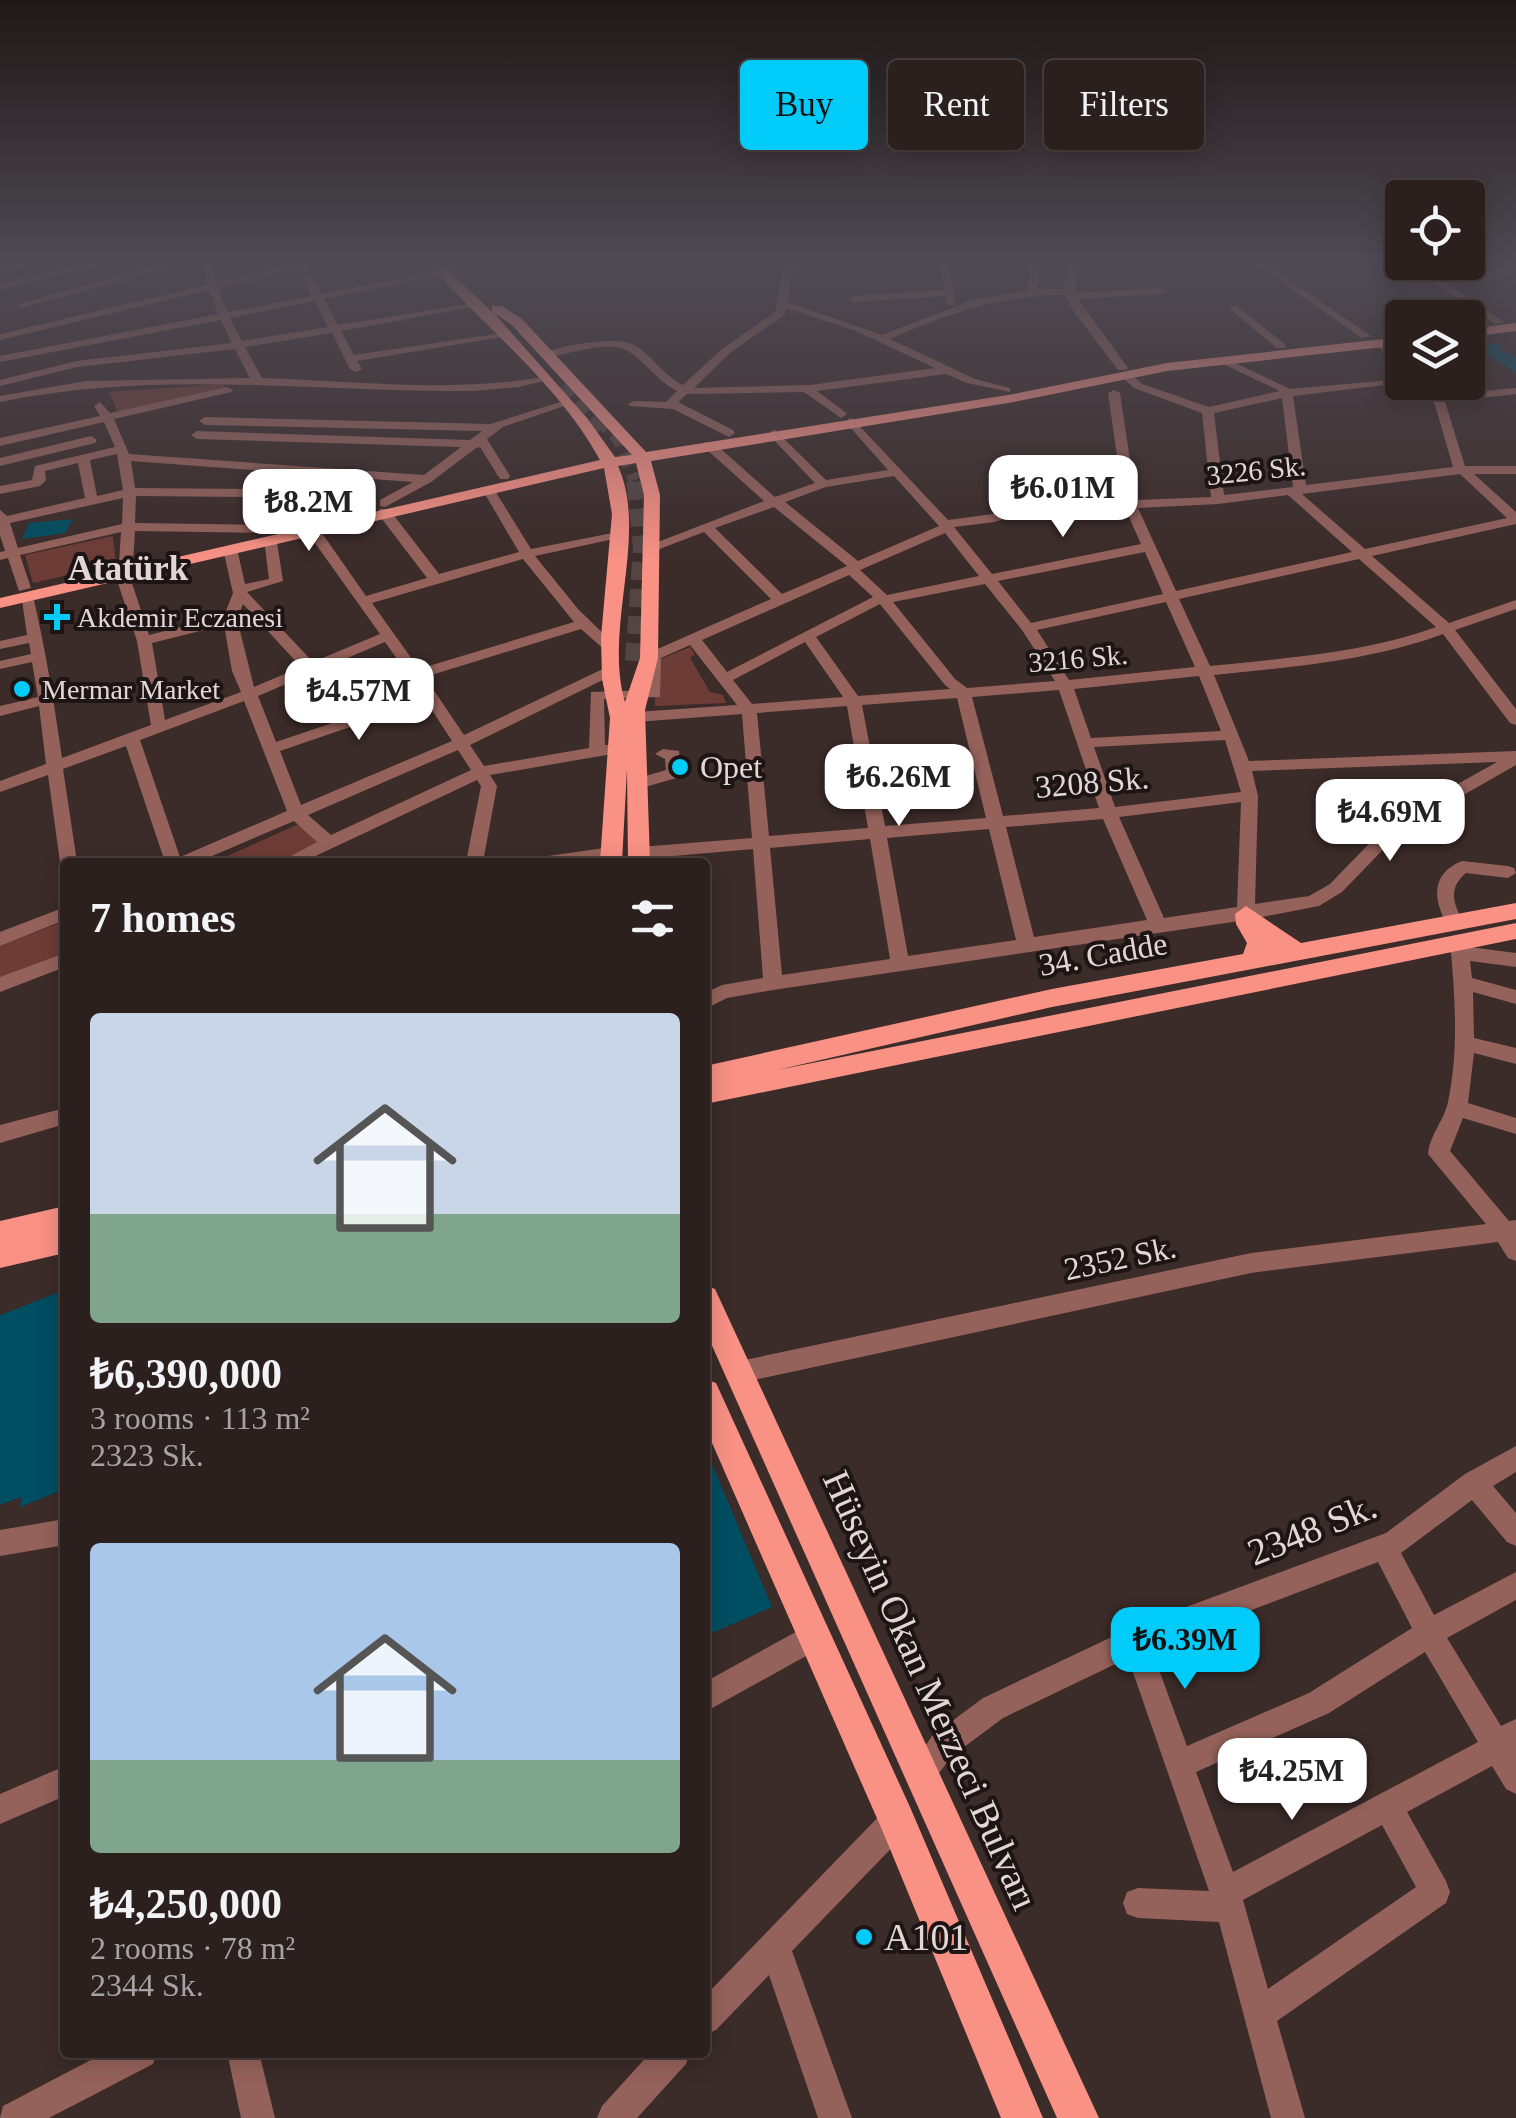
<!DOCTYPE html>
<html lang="en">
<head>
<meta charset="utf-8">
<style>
  :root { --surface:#2c201f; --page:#382d2c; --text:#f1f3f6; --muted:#a6a3a4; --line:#483e3d; --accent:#00cbf9 }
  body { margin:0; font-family:Georgia,serif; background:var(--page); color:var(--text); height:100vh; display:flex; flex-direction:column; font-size:38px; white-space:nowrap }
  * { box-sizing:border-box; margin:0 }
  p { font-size:32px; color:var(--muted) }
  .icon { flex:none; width:55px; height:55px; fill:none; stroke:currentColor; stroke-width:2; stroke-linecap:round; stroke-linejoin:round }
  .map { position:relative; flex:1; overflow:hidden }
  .panel { position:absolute; left:60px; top:858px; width:650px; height:1200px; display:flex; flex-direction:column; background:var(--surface); border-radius:10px; box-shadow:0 5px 25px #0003,0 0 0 2px var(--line) }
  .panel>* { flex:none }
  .guide { position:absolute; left:740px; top:60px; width:625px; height:90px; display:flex; gap:20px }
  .controls { position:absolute; left:1385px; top:180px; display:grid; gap:20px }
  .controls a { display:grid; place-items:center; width:100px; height:100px; border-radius:10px; background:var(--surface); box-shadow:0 5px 25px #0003,0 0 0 2px var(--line); font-size:50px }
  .price { position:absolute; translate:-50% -85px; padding:0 22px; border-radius:20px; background:#fff; color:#222; font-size:32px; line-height:65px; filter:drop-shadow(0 2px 5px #0008) }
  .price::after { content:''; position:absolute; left:50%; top:60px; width:30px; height:22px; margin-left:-15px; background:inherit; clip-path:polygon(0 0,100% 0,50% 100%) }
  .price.active { background:var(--accent); color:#111 }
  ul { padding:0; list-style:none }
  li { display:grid; align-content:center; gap:20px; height:530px; padding:0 30px }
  li span { display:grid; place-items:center; height:310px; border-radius:10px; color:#555 }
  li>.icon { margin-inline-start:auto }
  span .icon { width:180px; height:180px; fill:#fffc; stroke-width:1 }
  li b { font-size:42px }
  h2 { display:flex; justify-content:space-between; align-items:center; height:120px; padding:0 30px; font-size:42px }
  .chip { padding:0 35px; border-radius:10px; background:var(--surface); box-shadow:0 5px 25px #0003,0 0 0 2px var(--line); font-size:35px; line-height:90px }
  .chip.active { background:var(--accent); color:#111 }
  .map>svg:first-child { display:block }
  .green { fill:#6e3c36 }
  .building { fill:#004e61 }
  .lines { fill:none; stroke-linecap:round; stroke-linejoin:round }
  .major-tunnel-far1 { stroke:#544543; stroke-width:14; stroke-dasharray:14 8; stroke-linecap:butt }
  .major-tunnel { stroke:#544543; stroke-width:18; stroke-dasharray:18 9; stroke-linecap:butt }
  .minor { fill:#95625b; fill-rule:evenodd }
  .major { fill:#f99185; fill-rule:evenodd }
  .poi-dot { fill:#00cbf9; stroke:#1d1514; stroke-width:4 }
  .labels { text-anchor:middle; stroke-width:8; stroke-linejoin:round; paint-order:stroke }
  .far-street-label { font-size:28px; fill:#e2d7d6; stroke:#1d1514 }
  .far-poi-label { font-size:28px; fill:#e2d7d6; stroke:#1d1514; text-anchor:start }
  .poi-label { font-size:32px; fill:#e2d7d6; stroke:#1d1514; text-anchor:start }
  .street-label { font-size:32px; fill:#e2d7d6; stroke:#1d1514 }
  .far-district-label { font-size:35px; font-weight:bold; fill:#e2d7d6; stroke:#1d1514 }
  .near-street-label { font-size:38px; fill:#e2d7d6; stroke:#1d1514 }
  .near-poi-label { font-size:38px; fill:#e2d7d6; stroke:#1d1514; text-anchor:start }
</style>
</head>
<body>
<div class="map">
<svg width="1516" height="2118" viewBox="0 0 1516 2118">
  <rect width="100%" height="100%" fill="#3b2b29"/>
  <!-- green -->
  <g class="green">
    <polygon points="224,384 224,388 118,412 109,392"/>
    <polygon points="113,536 116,564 33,583 25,555"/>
    <polygon points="690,647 695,654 690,658 710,692 723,695 726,703 655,706 656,661"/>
    <polygon points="299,824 321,844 279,862 214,862"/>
    <polygon points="65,921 65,954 0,979 0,946"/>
  </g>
  <!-- building -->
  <g class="building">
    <polygon points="1468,342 1503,345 1502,351 1516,358 1516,373"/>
    <polygon points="73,519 65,533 22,539 29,523"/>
    <polygon points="65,1290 65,1489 20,1507 21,1497 0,1505 0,1315"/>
    <polygon points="705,1447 772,1607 705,1636"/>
  </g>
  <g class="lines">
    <!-- major-tunnel-far1 -->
    <g class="major-tunnel-far1">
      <polyline points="561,387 604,437"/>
      <polyline points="599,418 620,440 635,480"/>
    </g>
    <!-- major-tunnel -->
    <polyline class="major-tunnel" points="634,661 642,548 635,478"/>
    <!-- minor -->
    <g class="minor">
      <polygon points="14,265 30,265 0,274 0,268"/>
      <polygon points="84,265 102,265 0,289 0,283"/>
      <polygon points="157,265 167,265 169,268 21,308 16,305"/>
      <path d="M 202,265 L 212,265 L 216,282 L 291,265 L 307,265 L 321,294 L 445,270 L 450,273 L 324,299 L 338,325 L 479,302 L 484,305 L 341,331 L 354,355 L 509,332 L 514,335 L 357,361 L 362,369 L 356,372 L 350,369 L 332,333 L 245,347 L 262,378 C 354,381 450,393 542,377 L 548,380 L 519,387 L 474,391 C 314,392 158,369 0,402 L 0,396 L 86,381 L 250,378 L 235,349 L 77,367 L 0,386 L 0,380 L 77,361 L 232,343 L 221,320 L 0,362 L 0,356 L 218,314 L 209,290 L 0,340 L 0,334 L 207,285 ZM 298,269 L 312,296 L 227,312 L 218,288 ZM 315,301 L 328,327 L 242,341 L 230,318 Z"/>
      <path d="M 784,265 L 794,265 L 787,302 L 882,335 L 969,301 L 1027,290 L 1031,265 L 1041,265 L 1037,289 L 1064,289 L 1069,265 L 1079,265 L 1075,293 L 1161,288 L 1166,291 L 1161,294 L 1078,299 L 1128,368 L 1126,370 L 1118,370 L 1074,312 L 1065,295 C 1002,295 948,313 890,339 L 975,379 L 1010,388 L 1010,392 L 967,383 L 946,374 L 817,391 L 845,412 L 847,414 L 841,418 L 804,392 L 687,394 L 678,402 L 733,430 L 735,433 L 729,437 L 673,409 L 630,406 L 628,404 L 634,401 L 666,402 L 677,391 C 657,381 646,362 628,351 C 608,340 570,354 549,357 L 543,354 C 560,345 614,336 632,344 C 650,352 663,376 683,385 L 722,349 L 775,312 ZM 786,308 L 856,331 L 935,368 L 810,385 L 694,388 L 730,353 L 784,315 Z"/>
      <polygon points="939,265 949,265 955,305 947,305 945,296 853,302 848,299 853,296 944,290"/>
      <polygon points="1257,265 1268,265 1371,336 1362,338"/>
      <polygon points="1408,265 1419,265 1437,277 1516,266 1516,272 1445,282 1504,322 1495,324"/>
      <polygon points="1235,305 1285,344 1285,348 1277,348 1231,310 1230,308"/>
      <polygon points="1376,342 1384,342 1402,356 1402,364 1376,346"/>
      <path d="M 1223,357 L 1290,389 L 1402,379 L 1402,382 L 1410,382 L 1293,396 L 1306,485 L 1453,467 L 1435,405 L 1421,382 L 1432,382 L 1440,395 L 1516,388 L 1516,394 L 1445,402 L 1465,466 L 1516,466 L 1516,474 L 1474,474 L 1516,512 L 1516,524 L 1372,556 L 1449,623 L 1516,600 L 1516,609 L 1455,630 L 1516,709 L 1516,725 L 1510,723 L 1443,634 C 1370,661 1291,667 1214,675 L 1249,761 L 1516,751 L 1516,765 L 1402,830 L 1342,892 L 1319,906 L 1246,920 L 773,990 L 727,998 L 705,1009 L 705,993 L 722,985 L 763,978 L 753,849 L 640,859 L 631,853 L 640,847 L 752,838 L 742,714 L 636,722 L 628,717 L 636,712 L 737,705 L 690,645 L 661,658 L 660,697 L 604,699 L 605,745 L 624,744 L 624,752 L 490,775 L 497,786 L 483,862 L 466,862 L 481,786 L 477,780 L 303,862 L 280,862 L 317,842 L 294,821 L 198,862 L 165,862 L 126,746 L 63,769 L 77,862 L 65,862 L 65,867 L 60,862 L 48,775 L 0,792 L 0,781 L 46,764 L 39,706 L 0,716 L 0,706 L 38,697 L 32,662 L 0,669 L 0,661 L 31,654 L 29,643 L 0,649 L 0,641 L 27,635 L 21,593 L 33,596 C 46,652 54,702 62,758 L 151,725 L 137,641 L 115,574 L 117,571 L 129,574 L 149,635 L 224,616 L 233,593 L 223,549 L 230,545 L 237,549 L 245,584 L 269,579 L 264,539 L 276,536 L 283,581 L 247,592 L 313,662 L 380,634 L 305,529 L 307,526 L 317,526 L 366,596 L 427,578 L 379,515 L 379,509 L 389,509 L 439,574 L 519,552 L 482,489 L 492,486 L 531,549 L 623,531 L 623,537 L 535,556 L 578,609 L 617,647 L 615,650 L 605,650 L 581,629 L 425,677 L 464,735 L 605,668 L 615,668 L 615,674 L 470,745 L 484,766 L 589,748 L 591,692 L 647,690 L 648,662 L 642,658 L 644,655 L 771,599 L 704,532 L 657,550 L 645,547 L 764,501 L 705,448 L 705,442 L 713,442 L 775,497 L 815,483 L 771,437 L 771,431 L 775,430 L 826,480 L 888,470 L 848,425 L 848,419 L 852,418 L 948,520 L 993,514 L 1045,496 L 1096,494 L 1123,498 L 1108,393 L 1114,390 L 1120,393 L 1136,500 L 1211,497 L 1202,413 L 1134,388 L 1121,376 L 1131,374 L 1142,384 L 1209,407 L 1280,391 L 1219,362 L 1217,360 ZM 1282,398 L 1293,487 L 1224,495 L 1214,413 ZM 1460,474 L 1507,518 L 1365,549 L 1302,494 ZM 894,476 L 939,526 L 858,561 L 785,502 L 826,487 ZM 1288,495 L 1352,552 L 1176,591 L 1138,508 L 1218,504 ZM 1096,502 L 1124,506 L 1141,544 L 992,574 L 954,527 L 995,522 L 1047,504 ZM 774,507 L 847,566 L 782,594 L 715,528 ZM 945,533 L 979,576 L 887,595 L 860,570 ZM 1145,552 L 1163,594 L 1031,623 L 998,581 ZM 523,559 L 574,622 L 419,669 L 372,603 ZM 1359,559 L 1436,627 C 1364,653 1286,658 1210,666 L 1179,599 ZM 849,575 L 873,597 L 727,672 L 702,640 ZM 985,584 L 1022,630 L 1055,681 L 967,688 L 955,679 L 893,602 ZM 1166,602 L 1195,667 L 1069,680 L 1037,630 ZM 243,604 L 301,667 L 254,687 L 237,619 ZM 880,604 L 945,685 L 950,689 L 858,696 L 816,637 ZM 224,625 L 232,671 L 241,692 L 165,720 L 152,643 ZM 385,642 L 421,693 L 276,742 L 258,696 ZM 805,642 L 843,697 L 752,704 L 733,680 ZM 1199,676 L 1221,731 L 1091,738 L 1074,689 ZM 1059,690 L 1099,808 L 1003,816 L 972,697 ZM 957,698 L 986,818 L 885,826 L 862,705 ZM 244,701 L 287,811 L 180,857 L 140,740 ZM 426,701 L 452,741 L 301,805 L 280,751 ZM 847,706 L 868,828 L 769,836 L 757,713 ZM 1225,740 L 1241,792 L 1115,807 L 1094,747 ZM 458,750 L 471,770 L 331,835 L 308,815 ZM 1497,762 L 1390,822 L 1330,884 L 1309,896 L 1255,904 L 1258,796 L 1252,771 ZM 1241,802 L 1237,907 L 1164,918 L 1119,817 ZM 1103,819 L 1147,920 L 1034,937 L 1006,827 ZM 989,829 L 1016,940 L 908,956 L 887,838 ZM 870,839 L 890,959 L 782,975 L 770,848 Z"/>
      <path d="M 227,387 L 233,390 L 231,392 L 114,419 L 129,454 L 424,475 L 461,447 L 197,439 L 191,435 L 197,431 L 470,440 L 482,431 L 205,425 L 199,421 L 205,417 L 491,424 L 560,402 L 570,404 L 503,427 L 487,439 L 510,476 L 508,479 L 500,479 L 480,447 L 476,448 L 431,482 L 385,507 L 380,506 L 380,500 L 413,482 L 131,461 L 135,488 L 246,489 L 252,493 L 246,497 L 136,496 L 135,523 L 278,525 L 285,529 L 278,533 L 135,531 L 133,564 L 126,568 L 119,564 L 121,532 L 20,555 L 31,588 L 19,591 L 8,558 L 0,560 L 0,552 L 5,551 L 0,535 L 0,510 L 7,516 L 85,498 L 78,463 L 45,471 L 46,480 L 40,486 L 0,494 L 0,486 L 32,480 L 35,466 L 115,447 L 104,422 L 0,446 L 0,438 L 100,416 L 94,406 L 100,402 L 110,413 ZM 117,454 L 123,490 L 97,496 L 90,460 ZM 123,498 L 122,524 L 18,548 L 10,523 Z"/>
      <polygon points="91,436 97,440 95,443 0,466 0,458"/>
      <polygon points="663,749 679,751 682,773 680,777 638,789 632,788 632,780 666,770 665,759 655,754"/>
      <polygon points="611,847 617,849 620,853 617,857 586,862 539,862 548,856"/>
      <path d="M 1462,861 L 1508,866 L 1514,868 L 1516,873 L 1508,878 L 1466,873 C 1448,888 1453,903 1463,921 L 1454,927 L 1448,926 C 1433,900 1430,874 1462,861 Z"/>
      <polygon points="65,907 65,920 0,946 0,932"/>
      <path d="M 1459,935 L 1466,937 L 1469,947 L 1516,953 L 1516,967 L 1470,961 L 1472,978 L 1516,990 L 1516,1004 L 1473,992 L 1474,1038 L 1516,1048 L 1516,1064 L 1474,1053 L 1468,1103 L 1516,1118 L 1516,1134 L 1463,1118 L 1450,1151 L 1509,1221 L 1516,1220 L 1516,1261 L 1508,1258 L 1498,1242 L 1251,1273 L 740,1383 L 732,1380 L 728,1372 L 732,1364 L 740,1361 L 1251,1253 L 1486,1224 L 1428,1154 C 1430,1134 1444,1121 1448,1102 C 1459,1049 1455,995 1450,942 Z"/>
      <polygon points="65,953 65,967 0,992 0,977"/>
      <polygon points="65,1108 65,1124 0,1143 0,1125"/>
      <path d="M 1516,1446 L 1516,1472 L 1493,1486 L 1516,1513 L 1516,1546 L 1507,1542 L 1472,1500 L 1401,1553 L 1434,1615 L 1516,1572 L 1516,1600 L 1447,1638 L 1501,1726 L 1516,1719 L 1516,1794 L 1506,1789 L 1492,1766 L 1407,1812 L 1446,1881 L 1450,1892 L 1446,1903 L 1277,2021 L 1305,2118 L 1271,2118 L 1219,1922 L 1138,1918 L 1127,1914 L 1123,1903 L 1127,1892 L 1138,1888 L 1209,1891 L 1128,1658 L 1003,1718 L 952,1756 L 932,1782 L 922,1787 L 912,1782 L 907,1772 L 932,1736 L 983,1698 L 1135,1626 L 1386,1533 L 1465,1474 ZM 1378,1562 L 1412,1628 L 1309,1693 L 1187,1746 L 1151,1648 ZM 1425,1652 L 1478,1742 L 1233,1872 L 1196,1772 L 1329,1713 ZM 1382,1825 L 1416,1887 L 1268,1989 L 1243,1900 Z"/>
      <polygon points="65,1519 65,1545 0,1556 0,1530"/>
      <polygon points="814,1622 824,1626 828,1636 824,1646 705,1712 705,1682"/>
      <polygon points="65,1766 65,1796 0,1824 0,1794"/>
      <polygon points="897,1805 908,1809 912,1820 908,1831 792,1951 852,2118 818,2118 769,1975 716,2030 705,2035 705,1996 886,1809"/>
      <polygon points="106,2052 157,2052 153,2064 49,2118 0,2118 3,2106"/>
      <polygon points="227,2052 259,2052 275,2118 241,2118"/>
      <polygon points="651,2052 690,2052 686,2064 637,2118 597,2118 602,2106"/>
    </g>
    <!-- major -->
    <g class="major">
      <path d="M 430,265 L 443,265 L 492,312 L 492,306 L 502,306 L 522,319 L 646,452 L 1014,394 L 1167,363 L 1402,337 L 1402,345 L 1167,371 L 1014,402 L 651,461 L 660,495 L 658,658 L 645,710 L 650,862 L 628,862 L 627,769 L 622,862 L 600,862 L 610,718 L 602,679 L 601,637 L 612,514 L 604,468 L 0,608 L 0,598 L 600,460 C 558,383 486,329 430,265 ZM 493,312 L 512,325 L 632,455 L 615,457 L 587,418 ZM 636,463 L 644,495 L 640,658 L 625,702 C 603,628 649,535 618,466 Z"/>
      <polygon points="1516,323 1516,331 1468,337 1468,329"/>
      <polygon points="1516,903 1516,919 1052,1007 777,1070 1516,923 1516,939 705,1104 705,1066 1052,989 1243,954 1247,943 1236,924 1235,914 1246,906 1301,943"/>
      <polygon points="65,1206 65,1253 0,1268 0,1221"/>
      <polygon points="705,1285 715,1289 1099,2118 1057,2118 705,1330"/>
      <polygon points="705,1379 716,1383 910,1807 1043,2118 1001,2118 883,1832 705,1427"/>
    </g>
  </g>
  <!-- sky -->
  <linearGradient id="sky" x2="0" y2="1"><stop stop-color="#201817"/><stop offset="0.47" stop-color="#4f4a54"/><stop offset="1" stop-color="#4f4a54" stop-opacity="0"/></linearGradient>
  <rect width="1516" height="561" fill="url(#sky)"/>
  <!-- markers -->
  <g class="poi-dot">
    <path d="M52 602h10v10h10v10h-10v10h-10v-10h-10v-10h10z"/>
    <circle cx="22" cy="689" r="10"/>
    <circle cx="680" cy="767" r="10"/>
    <circle cx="864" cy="1937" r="10"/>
  </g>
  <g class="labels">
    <!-- far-street labels -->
    <g class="far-street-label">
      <text transform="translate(1256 470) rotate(-6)" y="10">3226 Sk.</text>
      <text transform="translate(1078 658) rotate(-5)" y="10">3216 Sk.</text>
    </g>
    <!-- far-poi labels -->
    <g class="far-poi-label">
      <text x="77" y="627">Akdemir Eczanesi</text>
      <text x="42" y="699">Mermar Market</text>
    </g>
    <!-- poi labels -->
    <g class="poi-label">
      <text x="700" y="778">Opet</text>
    </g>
    <!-- street labels -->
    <g class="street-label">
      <text transform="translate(1092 782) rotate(-5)" y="11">3208 Sk.</text>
      <text transform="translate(1103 954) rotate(-10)" y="11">34. Cadde</text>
      <text transform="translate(1120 1258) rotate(-12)" y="11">2352 Sk.</text>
    </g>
    <!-- far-district labels -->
    <g class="far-district-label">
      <text x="128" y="580">Atatürk</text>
    </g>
    <!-- near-street labels -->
    <g class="near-street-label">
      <text transform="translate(1312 1529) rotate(-22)" y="13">2348 Sk.</text>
      <text transform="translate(931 1690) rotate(66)" y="13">Hüseyin Okan Merzeci Bulvarı</text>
    </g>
    <!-- near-poi labels -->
    <g class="near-poi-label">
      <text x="884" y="1950">A101</text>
    </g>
  </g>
</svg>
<div class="controls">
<a><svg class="icon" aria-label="locate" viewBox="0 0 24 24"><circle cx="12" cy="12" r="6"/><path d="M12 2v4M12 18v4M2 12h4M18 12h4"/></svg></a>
<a><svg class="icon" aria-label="layers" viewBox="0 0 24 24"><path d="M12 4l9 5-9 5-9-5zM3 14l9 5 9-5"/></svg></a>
</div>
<b class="price" style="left:1063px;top:540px">₺6.01M</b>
<b class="price" style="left:309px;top:554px">₺8.2M</b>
<b class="price" style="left:359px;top:743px">₺4.57M</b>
<b class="price" style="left:899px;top:829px">₺6.26M</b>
<b class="price" style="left:1390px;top:864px">₺4.69M</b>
<b class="price active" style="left:1185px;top:1692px">₺6.39M</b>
<b class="price" style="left:1292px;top:1823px">₺4.25M</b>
<div class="guide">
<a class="chip active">Buy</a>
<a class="chip">Rent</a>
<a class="chip">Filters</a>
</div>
<section class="panel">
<h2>7 homes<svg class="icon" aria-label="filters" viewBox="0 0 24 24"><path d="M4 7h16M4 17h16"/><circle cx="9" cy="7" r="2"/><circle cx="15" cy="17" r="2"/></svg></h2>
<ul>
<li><span style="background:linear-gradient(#c9d6e8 65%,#7fa58c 0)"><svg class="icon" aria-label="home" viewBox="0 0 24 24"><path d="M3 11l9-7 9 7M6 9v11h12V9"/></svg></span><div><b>₺6,390,000</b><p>3 rooms · 113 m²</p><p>2323 Sk.</p></div></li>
<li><span style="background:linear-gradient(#a9c7e8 70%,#7fa58c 0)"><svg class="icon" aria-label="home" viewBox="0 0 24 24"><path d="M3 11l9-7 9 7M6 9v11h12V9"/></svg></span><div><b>₺4,250,000</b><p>2 rooms · 78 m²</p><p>2344 Sk.</p></div></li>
</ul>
</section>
</div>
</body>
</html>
